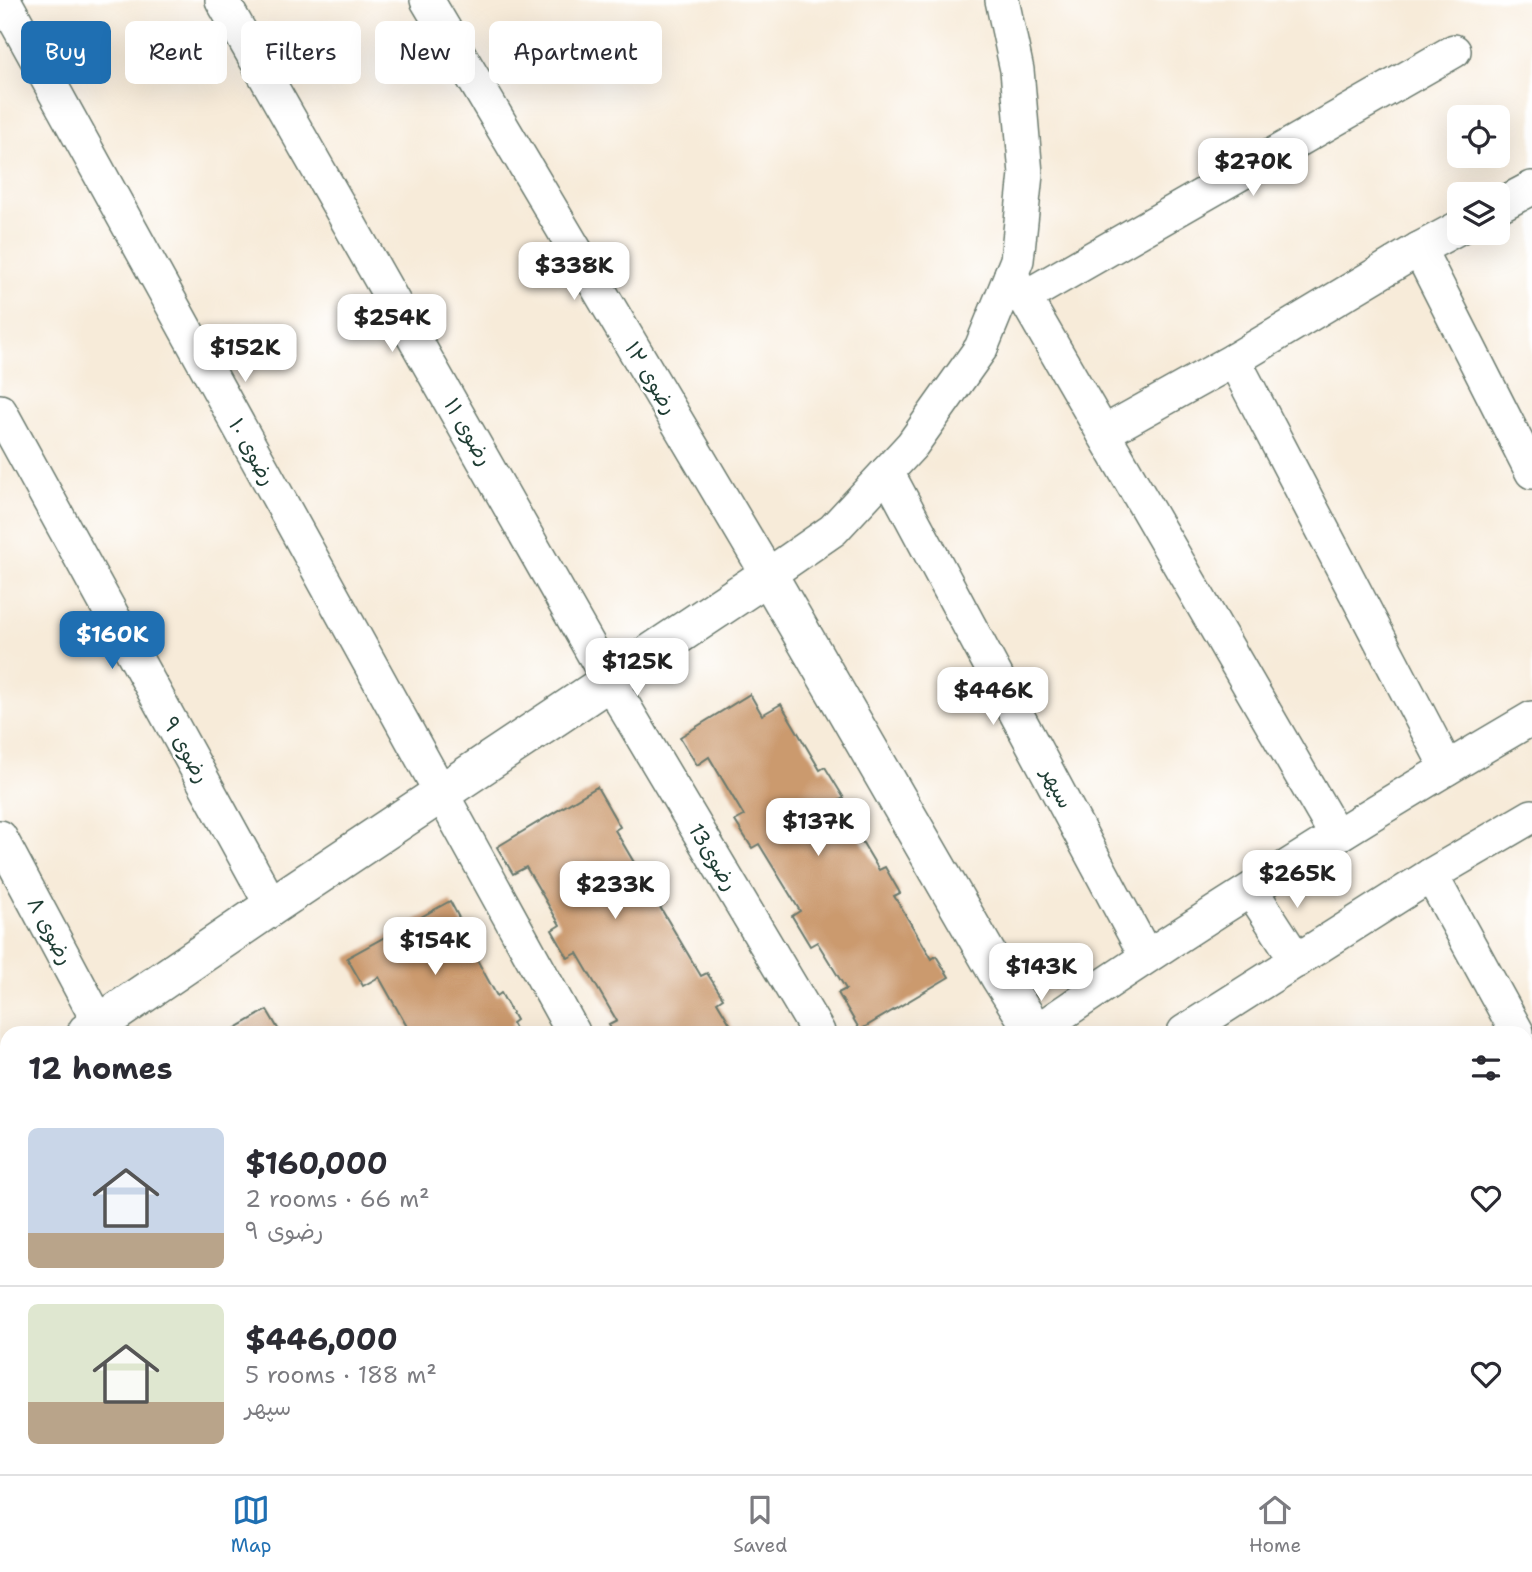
<!DOCTYPE html>
<html lang="en">
<head>
<meta charset="utf-8">
<style>
  :root { --surface:#fff; --page:#f7f7f7; --text:#2b2b33; --muted:#7c7c81; --line:#e1e1e2; --accent:#1f6fb2 }
  body { margin:0; font-family:"Shantell Sans","Playpen Sans Arabic",sans-serif; background:var(--page); color:var(--text); height:100vh; display:flex; flex-direction:column; font-size:26px; white-space:nowrap }
  * { box-sizing:border-box; margin:0 }
  p { font-size:23px; color:var(--muted) }
  .icon { flex:none; width:38px; height:38px; fill:none; stroke:currentColor; stroke-width:2; stroke-linecap:round; stroke-linejoin:round }
  .map { position:relative; flex:1; overflow:hidden }
  .panel { position:absolute; left:0px; top:1026px; width:1533px; height:450px; display:flex; flex-direction:column; background:var(--surface); border-radius:21px 21px 0 0; box-shadow:0 7px 28px #0002 }
  .panel>* { flex:none }
  .top-card { position:absolute; left:21px; top:21px; width:700px; height:63px; display:flex; gap:14px }
  .tools { position:absolute; left:1447px; top:105px; display:grid; gap:14px }
  .tools a { display:grid; place-items:center; width:63px; height:63px; border-radius:10px; background:var(--surface); box-shadow:0 7px 28px #0002; font-size:35px }
  .price { position:absolute; translate:-50% -60px; padding:0 16px; border-radius:14px; background:#fff; color:#222; font-size:23px; line-height:46px; filter:drop-shadow(0 2px 4px #0008) }
  .price::after { content:''; position:absolute; left:50%; top:42px; width:21px; height:16px; margin-left:-10px; background:inherit; clip-path:polygon(0 0,100% 0,50% 100%) }
  .price.selected { background:var(--accent); color:#fff }
  ul { padding:0; list-style:none }
  li { display:flex; align-items:center; gap:21px; height:175px; padding:0 28px }
  li+li { border-top:2px solid var(--line) }
  li span { display:grid; place-items:center; flex:none; width:196px; height:140px; border-radius:10px; color:#555 }
  li>.icon { margin-inline-start:auto }
  span .icon { width:84px; height:84px; fill:#fffc; stroke-width:1 }
  li b { font-size:30px }
  h2 { display:flex; justify-content:space-between; align-items:center; height:84px; padding:0 28px; font-size:30px }
  .chip { padding:0 24px; border-radius:10px; background:var(--surface); box-shadow:0 7px 28px #0002; font-size:24px; line-height:63px }
  .chip.selected { background:var(--accent); color:#fff }
  .menu { display:flex; justify-content:space-around; align-items:center; height:98px; border-top:2px solid var(--line); background:var(--surface); font-size:19px; color:var(--muted) }
  .menu a { display:grid; justify-items:center; gap:4px }
  .menu .selected { color:var(--accent) }
  .map>svg:first-child { display:block }
  .building { fill:#cb9a6e }
  .lines { fill:none; stroke-linecap:round; stroke-linejoin:round }
  .minor-casing { stroke:#6b7a6e; stroke-width:36 }
  .tertiary-casing { stroke:#6b7a6e; stroke-width:41 }
  .secondary-casing { stroke:#6b7a6e; stroke-width:41 }
  .minor { stroke:#fff; stroke-width:33 }
  .tertiary { stroke:#fff; stroke-width:38 }
  .secondary { stroke:#fff; stroke-width:38 }
  .labels { text-anchor:middle; stroke-width:5; stroke-linejoin:round; paint-order:stroke }
  .street-label { font-size:21px; fill:#1f3d34; stroke:#fff }
</style>
</head>
<body>
<div class="map">
<svg width="1532" height="1474" viewBox="0 0 1532 1474">
  <rect width="100%" height="100%" fill="#fff"/>
  <filter id="ink" filterUnits="userSpaceOnUse"><feTurbulence type="fractalNoise" baseFrequency=".0143" numOctaves="2"/><feDisplacementMap in="SourceGraphic" scale="14" xChannelSelector="R" yChannelSelector="G"/><feConvolveMatrix kernelMatrix="1 2 1 2 8 2 1 2 1" color-interpolation-filters="sRGB"/></filter>
  <filter id="wash" filterUnits="userSpaceOnUse"><feTurbulence type="fractalNoise" baseFrequency=".00686" numOctaves="4" result="noise"/><feDisplacementMap in="SourceGraphic" scale="28" xChannelSelector="R" yChannelSelector="G"/><feGaussianBlur stdDeviation="1.57" result="paint"/><feColorMatrix in="noise" values="0 0 0 0 0 0 0 0 0 0 0 0 0 0 0 0 0 1.4 0 .05"/><feComposite in="paint" operator="in"/></filter>
  <g filter="url(#wash)">
    <rect width="100%" height="100%" fill="#f7ebd9"/>
    <g id="blocks">
      <!-- building -->
      <g class="building">
        <polygon points="750,694 762,715 781,704 820,770 825,767 844,798 838,801 879,870 885,867 900,893 894,896 932,959 936,956 949,977 860,1030 838,993 846,989 817,942 810,946 792,916 800,911 759,844 752,848 735,821 744,816 709,757 697,765 680,737"/>
        <polygon points="597,787 620,827 615,830 642,876 648,872 666,903 660,907 701,976 707,973 723,998 717,1002 735,1032 613,1032 609,1025 617,1021 577,953 568,958 552,930 560,925 526,867 513,874 497,847"/>
        <polygon points="450,901 471,940 467,942 497,996 501,993 516,1020 512,1023 517,1032 410,1032 379,977 363,986 347,958"/>
        <polygon points="267,1010 280,1032 229,1032"/>
        <polygon points="0,1282 7,1295 7,1406 0,1393"/>
        <polygon points="25,1468 101,1468 104,1474 28,1474"/>
        <polygon points="183,1468 219,1468 208,1474 187,1474"/>
      </g>
    </g>
  </g>
  <g filter="url(#ink)">
    <use href="#blocks" fill-opacity="0" stroke="#6b7a6e" stroke-width="2"/>
    <g class="lines">
      <defs>
        <g id="minor">
          <polyline points="4,0 573,1032"/>
          <polyline points="222,0 609,681 818,1032"/>
          <polyline points="427,0 768,575 833,530 887,472 912,445 981,348 1017,260 1026,174 1017,70 1002,0"/>
          <polyline points="1498,206 1532,188"/>
          <polyline points="1419,249 1532,472"/>
          <polyline points="1011,274 1336,835"/>
          <polyline points="1025,297 1454,51"/>
          <polyline points="1234,360 1447,768"/>
          <polyline points="0,411 272,906"/>
          <polyline points="1103,433 1234,360 1419,249 1460,227"/>
          <polyline points="887,472 1146,956"/>
          <polyline points="0,837 104,1032"/>
          <polyline points="1431,875 1517,1032"/>
          <polyline points="1251,890 1297,961"/>
          <path d="M 1035,1032 C 1197,921 1363,817 1532,718"/>
          <polyline points="1184,1032 1431,875 1532,816"/>
          <polyline points="1526,1048 1532,1059"/>
          <polyline points="0,1228 7,1241"/>
          <polyline points="127,1468 130,1474"/>
          <polyline points="1441,1468 1445,1474"/>
        </g>
        <g id="tertiary">
          <polyline points="87,1032 272,906 768,575 1000,977 1035,1032"/>
          <polyline points="0,1088 7,1083"/>
        </g>
        <g id="secondary">
          <polyline points="402,1474 410,1468"/>
          <polyline points="542,1474 550,1468"/>
        </g>
      </defs>
      <!-- minor casing -->
      <use href="#minor" class="minor-casing"/>
      <!-- tertiary casing -->
      <use href="#tertiary" class="tertiary-casing"/>
      <!-- secondary casing -->
      <use href="#secondary" class="secondary-casing"/>
      <!-- minor -->
      <use href="#minor" class="minor"/>
      <!-- tertiary -->
      <use href="#tertiary" class="tertiary"/>
      <!-- secondary -->
      <use href="#secondary" class="secondary"/>
    </g>
  </g>
  <g class="labels">
    <!-- street labels -->
    <g class="street-label">
      <text transform="translate(651 378) rotate(59)" y="7">رضوی ۱۲</text>
      <text transform="translate(468 432) rotate(60)" y="7">رضوی ۱۱</text>
      <text transform="translate(252 452) rotate(61)" y="7">رضوی ۱۰</text>
      <text transform="translate(186 750) rotate(61)" y="7">رضوی ۹</text>
      <text transform="translate(1057 788) rotate(62)" y="7">سپهر</text>
      <text transform="translate(713 857) rotate(59)" y="7">رضوی13</text>
      <text transform="translate(50 931) rotate(62)" y="7">رضوی ۸</text>
    </g>
  </g>
</svg>
<div class="tools">
<a><svg class="icon" aria-label="locate" viewBox="0 0 24 24"><circle cx="12" cy="12" r="6"/><path d="M12 2v4M12 18v4M2 12h4M18 12h4"/></svg></a>
<a><svg class="icon" aria-label="layers" viewBox="0 0 24 24"><path d="M12 4l9 5-9 5-9-5zM3 14l9 5 9-5"/></svg></a>
</div>
<b class="price" style="left:1253px;top:198px">$270K</b>
<b class="price" style="left:574px;top:302px">$338K</b>
<b class="price" style="left:392px;top:354px">$254K</b>
<b class="price" style="left:245px;top:384px">$152K</b>
<b class="price selected" style="left:112px;top:671px">$160K</b>
<b class="price" style="left:637px;top:698px">$125K</b>
<b class="price" style="left:993px;top:727px">$446K</b>
<b class="price" style="left:818px;top:858px">$137K</b>
<b class="price" style="left:1297px;top:910px">$265K</b>
<b class="price" style="left:615px;top:921px">$233K</b>
<b class="price" style="left:435px;top:977px">$154K</b>
<b class="price" style="left:1041px;top:1003px">$143K</b>
<div class="top-card">
<a class="chip selected">Buy</a>
<a class="chip">Rent</a>
<a class="chip">Filters</a>
<a class="chip">New</a>
<a class="chip">Apartment</a>
</div>
<section class="panel">
<h2>12 homes<svg class="icon" aria-label="filters" viewBox="0 0 24 24"><path d="M4 7h16M4 17h16"/><circle cx="9" cy="7" r="2"/><circle cx="15" cy="17" r="2"/></svg></h2>
<ul>
<li><span style="background:linear-gradient(#c9d6e8 75%,#b9a48a 0)"><svg class="icon" aria-label="home" viewBox="0 0 24 24"><path d="M3 11l9-7 9 7M6 9v11h12V9"/></svg></span><div><b>$160,000</b><p>2 rooms · 66 m²</p><p>رضوی ۹</p></div><svg class="icon" aria-label="heart" viewBox="0 0 24 24"><path d="M12 20l-8-8c-3-5 5-10 8-4 3-6 11-1 8 4z"/></svg></li>
<li><span style="background:linear-gradient(#dfe7d0 70%,#b9a48a 0)"><svg class="icon" aria-label="home" viewBox="0 0 24 24"><path d="M3 11l9-7 9 7M6 9v11h12V9"/></svg></span><div><b>$446,000</b><p>5 rooms · 188 m²</p><p>سپهر</p></div><svg class="icon" aria-label="heart" viewBox="0 0 24 24"><path d="M12 20l-8-8c-3-5 5-10 8-4 3-6 11-1 8 4z"/></svg></li>
</ul>
</section>
</div>
<nav class="menu">
<a class="selected"><svg class="icon" aria-label="map" viewBox="0 0 24 24"><path d="M3 6l6-2 6 2 6-2v14l-6 2-6-2-6 2zM9 4v14M15 6v14"/></svg>Map</a>
<a><svg class="icon" aria-label="saved" viewBox="0 0 24 24"><path d="M7 4h10v16l-5-4-5 4z"/></svg>Saved</a>
<a><svg class="icon" aria-label="home" viewBox="0 0 24 24"><path d="M3 11l9-7 9 7M6 9v11h12V9"/></svg>Home</a>
</nav>
</body>
</html>
